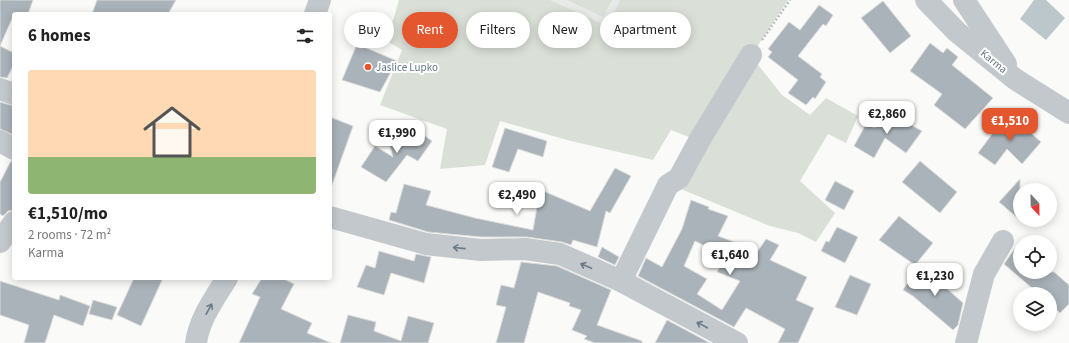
<!DOCTYPE html>
<html lang="en">
<head>
<meta charset="utf-8">
<style>
  :root { --surface:#fff; --page:#f2f2f2; --text:#222; --muted:#767676; --accent:#e4572e }
  body { margin:0; font-family:"Source Sans 3",sans-serif; background:var(--page); color:var(--text); height:100vh; display:flex; flex-direction:column; font-size:15px; white-space:nowrap }
  * { box-sizing:border-box; margin:0 }
  p { font-size:13px; color:var(--muted) }
  .icon { flex:none; width:22px; height:22px; fill:none; stroke:currentColor; stroke-width:2; stroke-linecap:round; stroke-linejoin:round }
  .map { position:relative; flex:1; overflow:hidden }
  .details { position:absolute; left:12px; top:12px; width:320px; height:268px; display:flex; flex-direction:column; background:var(--surface); border-radius:4px; box-shadow:0 2px 10px #0003 }
  .details>* { flex:none }
  .hud { position:absolute; left:344px; top:12px; width:380px; height:36px; display:flex; gap:8px }
  .needle { width:26px; rotate:158deg }
  .controls { position:absolute; left:1013px; top:183px; display:grid; gap:8px }
  .controls a { display:grid; place-items:center; width:44px; height:44px; border-radius:50%; background:var(--surface); box-shadow:0 2px 10px #0003; font-size:20px }
  .price { position:absolute; translate:-50% -34px; padding:0 9px; border-radius:8px; background:#fff; color:#222; font-size:13px; line-height:26px; filter:drop-shadow(0 1px 2px #0008) }
  .price::after { content:''; position:absolute; left:50%; top:24px; width:12px; height:9px; margin-left:-6px; background:inherit; clip-path:polygon(0 0,100% 0,50% 100%) }
  .price.on { background:var(--accent); color:#fff }
  ul { padding:0; list-style:none }
  li { display:grid; align-content:center; gap:8px; height:212px; padding:0 16px }
  li span { display:grid; place-items:center; height:124px; border-radius:4px; color:#555 }
  li>.icon { margin-inline-start:auto }
  span .icon { width:72px; height:72px; fill:#fffc; stroke-width:1 }
  li b { font-size:17px }
  h2 { display:flex; justify-content:space-between; align-items:center; height:48px; padding:0 16px; font-size:17px }
  .pill { padding:0 14px; border-radius:18px; background:var(--surface); box-shadow:0 2px 10px #0003; font-size:14px; line-height:36px }
  .pill.on { background:var(--accent); color:#fff }
  .map>svg:first-child { display:block }
  .built { fill:#e8e9e9 }
  .green { fill:#dadfd7 }
  .water { fill:#bbc7cb }
  .building { fill:#aab3b9; stroke:#dcdcda; fill-rule:evenodd }
  .lines { fill:none; stroke-linecap:round; stroke-linejoin:round }
  .path { stroke:#bbbfc2; stroke-width:2.5; stroke-dasharray:2 2; stroke-linecap:butt }
  .minor { stroke:#c3c8cc; stroke-width:22 }
  .oneway { stroke:#6a7a87 }
  .poi-dot { fill:#e4572e; stroke:#fff; stroke-width:1.5 }
  .labels { text-anchor:middle; stroke-width:4; stroke-linejoin:round; paint-order:stroke }
  .street-label { font-size:11px; fill:#657683; stroke:#fff }
  .poi-label { font-size:11px; fill:#657683; stroke:#fff; text-anchor:start }
</style>
</head>
<body>
<div class="map">
<svg width="1069" height="343" viewBox="0 0 1069 343">
  <rect width="100%" height="100%" fill="#fafaf8"/>
  <!-- built -->
  <polygon class="built" points="550,0 620,0 608,24 601,23"/>
  <!-- green -->
  <g class="green">
    <polygon points="399,0 550,0 601,23 608,24 620,0 788,0 751,56 782,95 810,115 826,98 858,116 846,143 828,134 800,181 835,213 816,242 798,233 770,226 676,187 699,141 671,130 653,160 571,141 500,121 485,165 440,169 447,129 380,105 402,50 387,41"/>
    <polygon points="567,0 612,0 603,17"/>
  </g>
  <!-- water -->
  <polygon class="water" points="1034,0 1046,0 1065,18 1046,40 1020,19"/>
  <!-- building -->
  <g class="building">
    <polygon points="0,0 33,0 28,14 14,14 0,46"/>
    <polygon points="97,0 176,0 168,14 92,14"/>
    <polygon points="883,1 911,36 890,53 861,18"/>
    <polygon points="819,5 833,15 826,26 823,24 798,56 822,74 820,77 826,82 815,99 813,97 806,105 788,93 798,80 768,57 772,52 768,49 789,22 800,30"/>
    <polygon points="930,43 943,53 947,48 958,57 952,65 993,98 965,129 934,105 942,94 910,71"/>
    <polygon points="357,44 397,61 380,92 342,80"/>
    <polygon points="0,46 14,53 14,64 7,78 0,77"/>
    <polygon points="0,102 14,106 14,135 0,129"/>
    <polygon points="889,113 922,131 906,153 885,138 874,158 854,146 866,124 875,128 879,120 883,122"/>
    <polygon points="1008,113 1041,142 1022,164 1007,149 995,165 978,153"/>
    <polygon points="330,117 353,126 332,185 330,185"/>
    <polygon points="409,125 432,141 418,161 407,155 386,182 361,167 375,146 393,157 388,139 403,135"/>
    <polygon points="505,128 547,141 543,157 518,149 509,172 492,167"/>
    <polygon points="11,161 14,161 14,210 8,211 3,216 0,214 0,182"/>
    <polygon points="920,161 957,192 940,213 902,182"/>
    <polygon points="615,168 631,176 610,213 606,211 597,247 573,240 571,245 562,242 527,237 482,237 428,232 389,220 391,212 396,213 404,184 431,191 426,205 475,218 533,230 537,207 530,204 534,187 590,211"/>
    <polygon points="1020,179 1020,220 999,202"/>
    <polygon points="835,181 854,191 844,210 825,200"/>
    <path d="M 691,200 L 709,207 L 708,209 L 728,216 L 718,236 L 758,251 L 766,239 L 779,245 L 770,260 L 807,277 L 796,300 L 814,308 L 798,343 L 778,343 L 785,329 L 746,308 L 734,327 L 638,276 L 646,258 L 662,267 L 682,229 ZM 695,241 L 726,256 L 717,272 L 740,281 L 722,310 L 697,294 L 707,279 L 684,266 Z"/>
    <polygon points="899,216 933,243 915,265 879,240"/>
    <polygon points="837,227 858,237 845,263 821,251 826,241 829,242"/>
    <polygon points="1020,241 1020,272 1054,272 1069,285 1069,304 1060,313 1050,304 1050,294 1039,294 1004,264"/>
    <polygon points="602,247 619,257 615,265 598,257"/>
    <polygon points="379,251 414,261 416,254 431,257 424,283 391,273 384,295 357,287 366,265 375,268"/>
    <polygon points="521,262 557,266 611,290 597,325 642,341 642,343 595,343 584,339 587,336 572,330 581,310 569,306 570,303 538,292 524,343 496,343 506,307 496,305 501,285 514,288"/>
    <polygon points="919,264 963,303 958,325 953,330 913,296 903,290"/>
    <polygon points="850,275 871,284 857,315 835,307"/>
    <polygon points="134,278 163,278 141,326 117,315"/>
    <polygon points="262,278 282,278 294,284 281,309 312,323 307,333 331,343 239,343 260,297 252,294"/>
    <polygon points="0,281 59,300 60,295 90,306 83,326 54,315 45,343 24,343 29,325 0,315"/>
    <polygon points="93,300 117,307 112,320 89,314"/>
    <polygon points="348,315 376,322 374,331 401,341 408,316 434,323 428,343 340,343"/>
    <polygon points="667,320 710,343 655,343"/>
  </g>
  <g class="lines">
    <!-- path -->
    <polyline class="path" points="762,40 790,0"/>
    <!-- minor -->
    <g class="minor">
      <polyline points="926,0 957,32 1015,79 1069,113"/>
      <polyline points="964,0 1006,64"/>
      <polyline points="315,14 320,0"/>
      <polyline points="0,89 14,94"/>
      <polyline points="0,141 14,149"/>
      <polyline points="330,217 426,244 481,250 525,249 560,254 621,281 737,343"/>
      <polyline points="0,242 14,222"/>
      <polyline points="621,281 668,185 679,178 699,141 751,55"/>
      <path d="M 196,343 C 199,319 215,298 227,278"/>
      <polyline points="966,343 984,274 1003,241"/>
    </g>
  </g>
  <!-- one-way arrows -->
  <defs><path id="oneway-shaft" d="M-6 0H5M1.5-3L5.5 0L1.5 3" fill="none" stroke-width="1.6" stroke-linecap="round" stroke-linejoin="round"/></defs>
  <g class="oneway">
    <use href="#oneway-shaft" transform="translate(459 248) rotate(-174)"/>
    <use href="#oneway-shaft" transform="translate(586 266) rotate(-157)"/>
    <use href="#oneway-shaft" transform="translate(209 309) rotate(-61)"/>
    <use href="#oneway-shaft" transform="translate(702 325) rotate(-152)"/>
  </g>
  <!-- markers -->
  <circle class="poi-dot" cx="368" cy="67" r="4"/>
  <g class="labels">
    <!-- street labels -->
    <g class="street-label">
      <text transform="translate(994 61) rotate(39)" y="4">Karma</text>
    </g>
    <!-- poi labels -->
    <g class="poi-label">
      <text x="376" y="71">Jaslice Lupko</text>
    </g>
  </g>
</svg>
<div class="controls">
<a><svg class="needle" viewBox="-14 -14 28 28"><path d="M0-13l5 13h-10z" fill="#e53935"/><path d="M0 13l5-13h-10z" fill="#767676"/></svg></a>
<a><svg class="icon" aria-label="locate" viewBox="0 0 24 24"><circle cx="12" cy="12" r="6"/><path d="M12 2v4M12 18v4M2 12h4M18 12h4"/></svg></a>
<a><svg class="icon" aria-label="layers" viewBox="0 0 24 24"><path d="M12 4l9 5-9 5-9-5zM3 14l9 5 9-5"/></svg></a>
</div>
<b class="price" style="left:887px;top:135px">€2,860</b>
<b class="price on" style="left:1010px;top:142px">€1,510</b>
<b class="price" style="left:397px;top:154px">€1,990</b>
<b class="price" style="left:517px;top:216px">€2,490</b>
<b class="price" style="left:730px;top:276px">€1,640</b>
<b class="price" style="left:935px;top:297px">€1,230</b>
<div class="hud">
<a class="pill">Buy</a>
<a class="pill on">Rent</a>
<a class="pill">Filters</a>
<a class="pill">New</a>
<a class="pill">Apartment</a>
</div>
<section class="details">
<h2>6 homes<svg class="icon" aria-label="filters" viewBox="0 0 24 24"><path d="M4 7h16M4 17h16"/><circle cx="9" cy="7" r="2"/><circle cx="15" cy="17" r="2"/></svg></h2>
<ul>
<li><span style="background:linear-gradient(#ffd9b3 70%,#8fb573 0)"><svg class="icon" aria-label="home" viewBox="0 0 24 24"><path d="M3 11l9-7 9 7M6 9v11h12V9"/></svg></span><div><b>€1,510/mo</b><p>2 rooms · 72 m²</p><p>Karma</p></div></li>
</ul>
</section>
</div>
</body>
</html>
